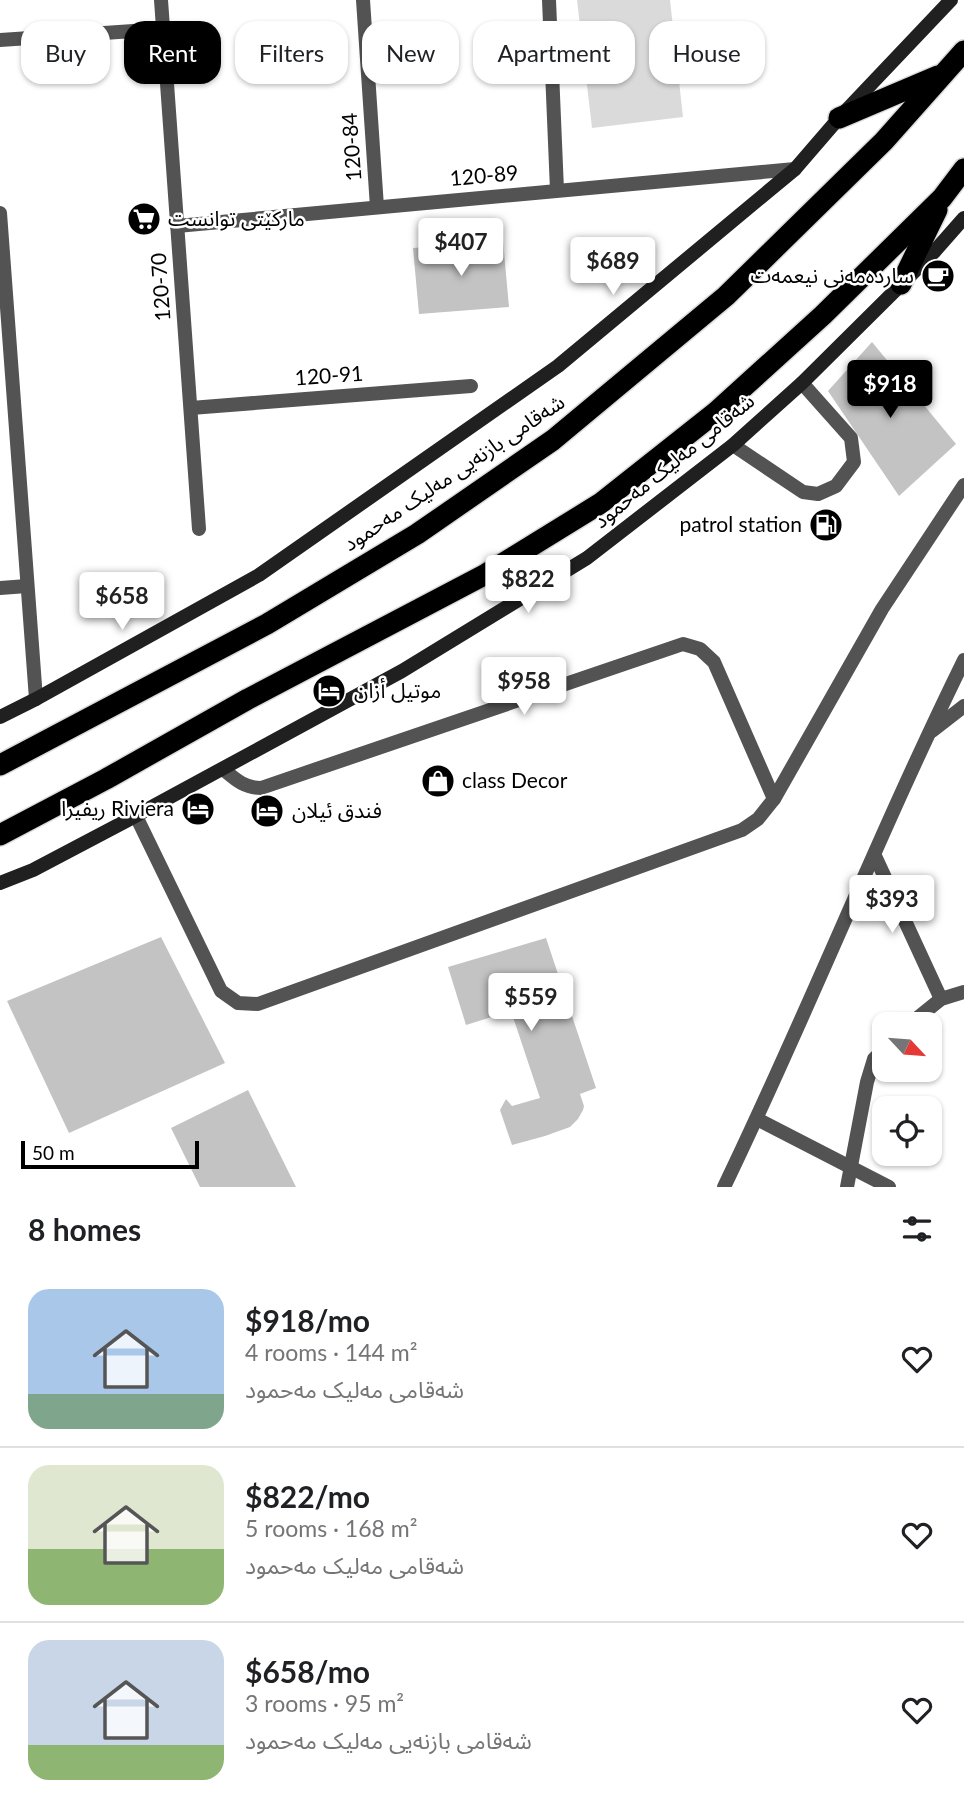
<!DOCTYPE html>
<html lang="en">
<head>
<meta charset="utf-8">
<style>
  :root { --surface:#fff; --page:#f2f2f2; --text:#202124; --muted:#757577; --line:#e0e0e0; --accent:#000 }
  body { margin:0; font-family:Lato,"Noto Sans Arabic",sans-serif; background:var(--page); color:var(--text); height:100vh; display:flex; flex-direction:column; font-size:26px; white-space:nowrap }
  * { box-sizing:border-box; margin:0 }
  p { font-size:23px; color:var(--muted) }
  .icon { flex:none; width:38px; height:38px; fill:none; stroke:currentColor; stroke-width:2; stroke-linecap:round; stroke-linejoin:round }
  .map { position:relative; height:1187px; overflow:hidden }
  .side { display:flex; flex-direction:column; background:var(--surface); flex:1 }
  .side>* { flex:none }
  .hud { position:absolute; left:21px; top:21px; width:922px; height:63px; display:flex; gap:14px }
  .needle { width:46px; rotate:116deg }
  .fabs { position:absolute; left:872px; top:1012px; display:grid; gap:14px }
  .fabs a { display:grid; place-items:center; width:70px; height:70px; border-radius:14px; background:var(--surface); box-shadow:0 2px 5px #0004; font-size:35px }
  .scale { position:absolute; left:21px; bottom:18px; width:178px; box-sizing:border-box; padding-left:7px; border:4px solid #000; border-top:0; font-size:19px; line-height:24px; white-space:nowrap; color:#000; -webkit-text-stroke:5px #fff; paint-order:stroke }
  .price { position:absolute; translate:-50% -60px; padding:0 16px; border-radius:7px; background:#fff; color:#222; font-size:23px; line-height:46px; filter:drop-shadow(0 2px 4px #0008) }
  .price::after { content:''; position:absolute; left:50%; top:42px; width:21px; height:16px; margin-left:-10px; background:inherit; clip-path:polygon(0 0,100% 0,50% 100%) }
  .price.current { background:var(--accent); color:#fff }
  ul { padding:0; list-style:none }
  li { display:flex; align-items:center; gap:21px; height:175px; padding:0 28px }
  li+li { border-top:2px solid var(--line) }
  li span { display:grid; place-items:center; flex:none; width:196px; height:140px; border-radius:21px; color:#555 }
  li>.icon { margin-inline-start:auto }
  span .icon { width:84px; height:84px; fill:#fffc; stroke-width:1 }
  li b { font-size:30px }
  h2 { display:flex; justify-content:space-between; align-items:center; height:84px; padding:0 28px; font-size:30px }
  .pill { padding:0 24px; border-radius:21px; background:var(--surface); box-shadow:0 2px 5px #0004; font-size:24px; line-height:63px }
  .pill.current { background:var(--accent); color:#fff }
  .map>svg:first-child { display:block }
  .green { fill:#dadada }
  .building { fill:#c3c3c3 }
  .lines { fill:none; stroke-linecap:round; stroke-linejoin:round }
  .highway-casing { stroke:#dbdbdb; stroke-width:24 }
  .lane { stroke:#535353; stroke-width:14 }
  .street { stroke:#535353; stroke-width:14 }
  .secondary { stroke:#202020; stroke-width:14 }
  .highway { stroke:#000; stroke-width:21 }
  .labels { text-anchor:middle; stroke-width:5; stroke-linejoin:round; paint-order:stroke }
  .street-label { font-size:21px; fill:#000; stroke:#fff }
  .poi-label { font-size:21px; fill:#000; stroke:#fff; text-anchor:start }
</style>
</head>
<body>
<div class="map">
<svg width="964" height="1187" viewBox="0 0 964 1187">
  <rect width="100%" height="100%" fill="#fff"/>
  <!-- green -->
  <polygon class="green" points="577,0 670,0 683,117 592,128"/>
  <!-- building -->
  <g class="building">
    <polygon points="503,241 509,307 419,314 413,248"/>
    <polygon points="872,342 956,444 899,496 828,391"/>
    <polygon points="161,937 225,1063 69,1133 7,1001"/>
    <polygon points="546,938 596,1088 580,1094 584,1106 583,1110 578,1119 570,1127 545,1136 512,1145 500,1110 506,1099 512,1106 540,1098 511,1011 466,1025 448,967"/>
    <polygon points="248,1090 296,1187 200,1187 171,1128"/>
  </g>
  <g class="lines">
    <defs>
      <g id="highway">
        <polyline points="839,118 938,76"/>
        <polyline points="901,284 937,210"/>
        <polyline points="0,765 267,624 417,534 553,440 726,296 884,141 964,51"/>
        <polyline points="0,835 106,779 248,699 486,574 601,503 716,412 823,315 942,198 964,169"/>
      </g>
    </defs>
    <!-- highway casing -->
    <use href="#highway" class="highway-casing"/>
    <!-- lane -->
    <polyline class="lane" points="733,445 803,492 818,494 836,486 854,462 851,438 802,383"/>
    <!-- street -->
    <g class="street">
      <polyline points="161,0 199,529"/>
      <polyline points="363,0 377,207"/>
      <polyline points="549,0 557,190"/>
      <polyline points="0,40 163,29"/>
      <polyline points="0,213 36,699"/>
      <polyline points="177,226 795,169"/>
      <polyline points="191,408 471,386"/>
      <polyline points="0,588 27,586"/>
      <polyline points="932,731 964,706"/>
      <path d="M 223,769 C 235,779 244,788 261,788 L 683,644 L 700,649 L 714,662 L 774,799"/>
      <polyline points="136,816 221,991 238,1003 258,1004 742,830 758,819 774,799 882,609 964,485"/>
      <polyline points="875,856 941,999"/>
      <polyline points="910,1024 941,999 964,992"/>
      <polyline points="757,1119 889,1187"/>
      <path d="M 724,1187 C 808,1013 879,833 964,660"/>
      <polyline points="847,1187 867,1082 874,1059 884,1049"/>
    </g>
    <!-- secondary -->
    <g class="secondary">
      <polyline points="0,717 36,699 259,575 558,366 795,169 839,118 951,0"/>
      <polyline points="0,883 33,870 126,821 402,671 587,558 733,445 802,383 934,252 964,218"/>
    </g>
    <!-- highway -->
    <use href="#highway" class="highway"/>
  </g>
  <!-- icons -->
  <defs>
    <symbol id="supermarket-disc" viewBox="-11 -11 22 22"><circle r="9.5" fill="#000" stroke="#fff"/><path d="M-6-5.5h2.5l.6 2H6L4.5 2H-2.5L-4.4-4H-6ZM-1.5 3.2a1.3 1.3 0 1 0 .1 0ZM3 3.2a1.3 1.3 0 1 0 .1 0Z" fill="#fff"/></symbol>
    <symbol id="cafe-disc" viewBox="-11 -11 22 22"><circle r="9.5" fill="#000" stroke="#fff"/><path d="M-5.5-4.5H6V0H3Q3 3.5 0 3.5H-2.5Q-5.5 3.5-5.5 0ZM3-3.2v2h1.7v-2ZM-6 4.5H4V6H-6Z" fill="#fff"/></symbol>
    <symbol id="fuel-disc" viewBox="-11 -11 22 22"><circle r="9.5" fill="#000" stroke="#fff"/><path d="M-5.5-6h7V0h2V4h1.3V-2.5L3-4.5l.8-.8L6-3V5H2.5V1h-1V6h-7ZM-4.2-4.7v3.2H.2V-4.7Z" fill="#fff"/></symbol>
    <symbol id="hotel-disc" viewBox="-11 -11 22 22"><circle r="9.5" fill="#000" stroke="#fff"/><path d="M-6-4.5h1.5V1H6V5H4.5V3h-9V5H-6ZM-4 0a1.8 1.8 0 1 1 3.6 0ZM.5 0V-2.5h3Q6-2.5 6 0Z" fill="#fff"/></symbol>
    <symbol id="shop-disc" viewBox="-11 -11 22 22"><circle r="9.5" fill="#000" stroke="#fff"/><path d="M-5-2.5h2.3a2.7 3.5 0 0 1 5.4 0H5L5.5 6h-11ZM-1.5-2.5h3a1.5 2.3 0 0 0-3 0Z" fill="#fff"/></symbol>
  </defs>
  <g fill-rule="evenodd">
    <use href="#supermarket-disc" x="125" y="200" width="38" height="38"/>
    <use href="#cafe-disc" x="919" y="257" width="38" height="38"/>
    <use href="#fuel-disc" x="807" y="506" width="38" height="38"/>
    <use href="#hotel-disc" x="310" y="672" width="38" height="38"/>
    <use href="#shop-disc" x="419" y="762" width="38" height="38"/>
    <use href="#hotel-disc" x="179" y="790" width="38" height="38"/>
    <use href="#hotel-disc" x="248" y="792" width="38" height="38"/>
  </g>
  <g class="labels">
    <!-- street labels -->
    <g class="street-label">
      <text transform="translate(352 147) rotate(-94)" y="7">120-84</text>
      <text transform="translate(484 176) rotate(-5)" y="7">120-89</text>
      <text transform="translate(161 287) rotate(-94)" y="7">120-70</text>
      <text transform="translate(329 376) rotate(-4)" y="7">120-91</text>
      <text transform="translate(674 461) rotate(-39)" y="7">شەقامی مەلیک مەحمود</text>
      <text transform="translate(454 473) rotate(-34)" y="7">شەقامی بازنەیی مەلیک مەحمود</text>
    </g>
    <!-- poi labels -->
    <g class="poi-label">
      <text x="168" y="226">مارکێتی توانست</text>
      <text x="914" y="283" text-anchor="end">ساردەمەنی نیعمەت</text>
      <text x="802" y="532" text-anchor="end">patrol station</text>
      <text x="354" y="698">موتيل أزان</text>
      <text x="462" y="788">class Decor</text>
      <text x="174" y="816" text-anchor="end">ریفیرا Riviera</text>
      <text x="292" y="818">فندق ئيلان</text>
    </g>
  </g>
</svg>
<div class="fabs">
<a><svg class="needle" viewBox="-14 -14 28 28"><path d="M0-13l5 13h-10z" fill="#e53935"/><path d="M0 13l5-13h-10z" fill="#757577"/></svg></a>
<a><svg class="icon" aria-label="locate" viewBox="0 0 24 24"><circle cx="12" cy="12" r="6"/><path d="M12 2v4M12 18v4M2 12h4M18 12h4"/></svg></a>
</div>
<div class="scale">50 m</div>
<b class="price" style="left:461px;top:278px">$407</b>
<b class="price" style="left:613px;top:297px">$689</b>
<b class="price current" style="left:890px;top:420px">$918</b>
<b class="price" style="left:528px;top:615px">$822</b>
<b class="price" style="left:122px;top:632px">$658</b>
<b class="price" style="left:524px;top:717px">$958</b>
<b class="price" style="left:892px;top:935px">$393</b>
<b class="price" style="left:531px;top:1033px">$559</b>
<div class="hud">
<a class="pill">Buy</a>
<a class="pill current">Rent</a>
<a class="pill">Filters</a>
<a class="pill">New</a>
<a class="pill">Apartment</a>
<a class="pill">House</a>
</div>
</div>
<section class="side">
<h2>8 homes<svg class="icon" aria-label="filters" viewBox="0 0 24 24"><path d="M4 7h16M4 17h16"/><circle cx="9" cy="7" r="2"/><circle cx="15" cy="17" r="2"/></svg></h2>
<ul>
<li><span style="background:linear-gradient(#a9c7e8 75%,#7fa58c 0)"><svg class="icon" aria-label="home" viewBox="0 0 24 24"><path d="M3 11l9-7 9 7M6 9v11h12V9"/></svg></span><div><b>$918/mo</b><p>4 rooms · 144 m²</p><p>شەقامی مەلیک مەحمود</p></div><svg class="icon" aria-label="heart" viewBox="0 0 24 24"><path d="M12 20l-8-8c-3-5 5-10 8-4 3-6 11-1 8 4z"/></svg></li>
<li><span style="background:linear-gradient(#dfe7d0 60%,#8fb573 0)"><svg class="icon" aria-label="home" viewBox="0 0 24 24"><path d="M3 11l9-7 9 7M6 9v11h12V9"/></svg></span><div><b>$822/mo</b><p>5 rooms · 168 m²</p><p>شەقامی مەلیک مەحمود</p></div><svg class="icon" aria-label="heart" viewBox="0 0 24 24"><path d="M12 20l-8-8c-3-5 5-10 8-4 3-6 11-1 8 4z"/></svg></li>
<li><span style="background:linear-gradient(#c9d6e8 75%,#8fb573 0)"><svg class="icon" aria-label="home" viewBox="0 0 24 24"><path d="M3 11l9-7 9 7M6 9v11h12V9"/></svg></span><div><b>$658/mo</b><p>3 rooms · 95 m²</p><p>شەقامی بازنەیی مەلیک مەحمود</p></div><svg class="icon" aria-label="heart" viewBox="0 0 24 24"><path d="M12 20l-8-8c-3-5 5-10 8-4 3-6 11-1 8 4z"/></svg></li>
</ul>
</section>
</body>
</html>
